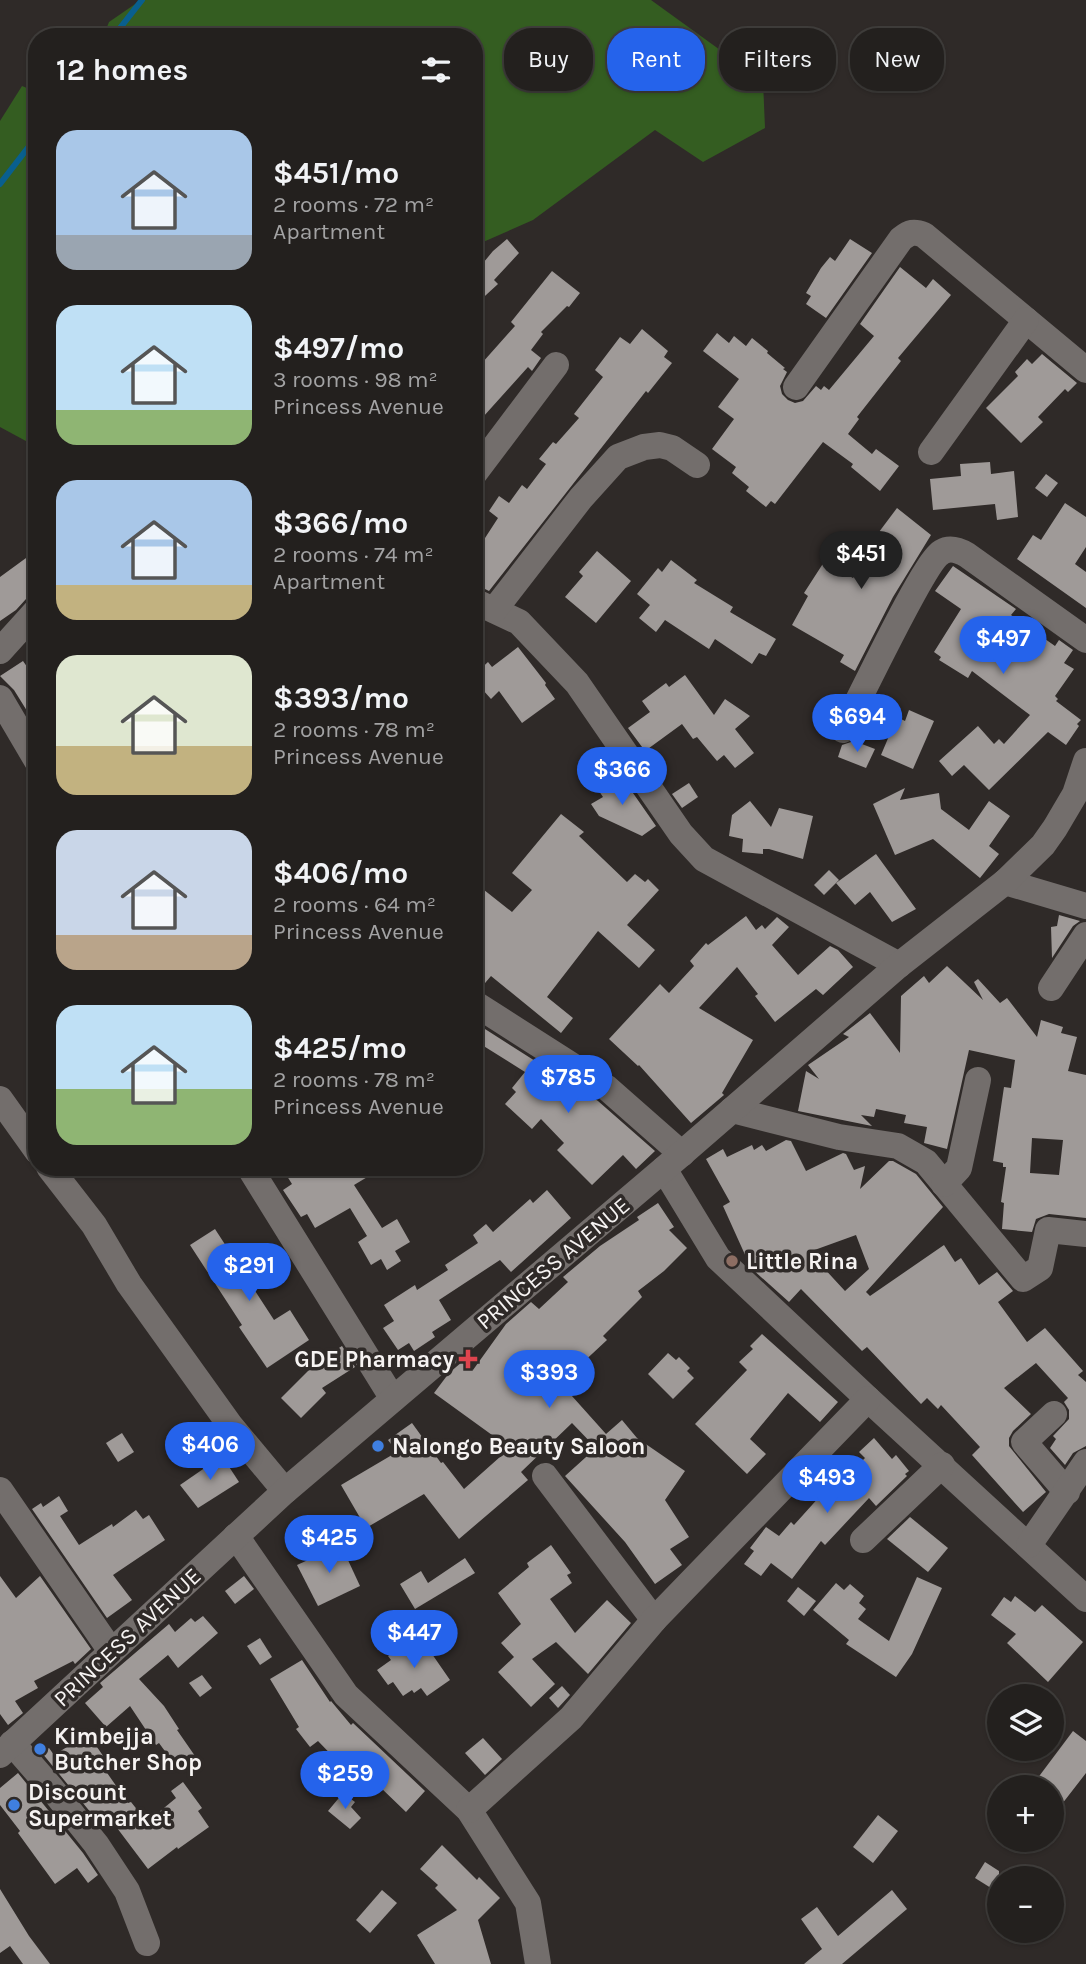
<!DOCTYPE html>
<html lang="en">
<head>
<meta charset="utf-8">
<style>
  :root { --surface:#23201e; --page:#2b2827; --text:#f1f3f6; --muted:#a3a3a4; --line:#403e3c; --accent:#2563eb }
  body { margin:0; font-family:Karla,sans-serif; background:var(--page); color:var(--text); height:100vh; display:flex; flex-direction:column; font-size:26px; white-space:nowrap }
  * { box-sizing:border-box; margin:0 }
  p { font-size:23px; color:var(--muted) }
  .icon { flex:none; width:38px; height:38px; fill:none; stroke:currentColor; stroke-width:2; stroke-linecap:round; stroke-linejoin:round }
  .map { position:relative; flex:1; overflow:hidden }
  .side { position:absolute; left:28px; top:28px; width:455px; height:1148px; display:flex; flex-direction:column; background:var(--surface); border-radius:28px; box-shadow:0 2px 5px #0004,0 0 0 2px var(--line) }
  .side>* { flex:none }
  .top-card { position:absolute; left:504px; top:28px; width:476px; height:63px; display:flex; gap:14px }
  .buttons { position:absolute; left:987px; top:1684px; display:grid; gap:14px }
  .buttons a { display:grid; place-items:center; width:77px; height:77px; border-radius:50%; background:var(--surface); box-shadow:0 2px 5px #0004,0 0 0 2px var(--line); font-size:35px }
  .price { position:absolute; translate:-50% -60px; padding:0 16px; border-radius:24px; background:var(--accent); color:#fff; font-size:23px; line-height:46px; filter:drop-shadow(0 2px 4px #0008) }
  .price::after { content:''; position:absolute; left:50%; top:42px; width:21px; height:16px; margin-left:-10px; background:inherit; clip-path:polygon(0 0,100% 0,50% 100%) }
  .price.active { background:#222; color:#fff }
  ul { padding:0; list-style:none }
  li { display:flex; align-items:center; gap:21px; height:175px; padding:0 28px }
  li span { display:grid; place-items:center; flex:none; width:196px; height:140px; border-radius:21px; color:#555 }
  li>.icon { margin-inline-start:auto }
  span .icon { width:84px; height:84px; fill:#fffc; stroke-width:1 }
  li b { font-size:30px }
  h2 { display:flex; justify-content:space-between; align-items:center; height:84px; padding:0 28px; font-size:30px }
  .tag { padding:0 24px; border-radius:28px; background:var(--surface); box-shadow:0 2px 5px #0004,0 0 0 2px var(--line); font-size:24px; line-height:63px }
  .tag.active { background:var(--accent); color:#fff }
  .map>svg:first-child { display:block }
  .green { fill:#345d21 }
  .lines { fill:none; stroke-linecap:round; stroke-linejoin:round }
  .stream { stroke:#095f8e; stroke-width:6 }
  .building { fill:#9f9a98; fill-rule:evenodd }
  .minor { stroke:#736e6c; stroke-width:26 }
  .education-dot { fill:#8d6e63; stroke:#2f2a28; stroke-width:2.5 }
  .health-dot { fill:#e0444e; stroke:#2f2a28; stroke-width:2.5 }
  .shop-dot { fill:#3f7fe0; stroke:#2f2a28; stroke-width:2.5 }
  .labels { text-anchor:middle; stroke-width:7; stroke-linejoin:round; paint-order:stroke }
  .poi-label { font-size:23px; font-weight:bold; fill:#f6f3f2; stroke:#2f2a28; text-anchor:start }
  .street-label { font-size:23px; fill:#f6f3f2; stroke:#2f2a28 }
</style>
</head>
<body>
<div class="map">
<svg width="1086" height="1964" viewBox="0 0 1086 1964">
  <rect width="100%" height="100%" fill="#2f2a28"/>
  <!-- green -->
  <g class="green">
    <polygon points="141,0 651,0 763,81 765,128 703,162 655,130 533,220 474,246 474,37 103,37 109,22"/>
    <polygon points="22,86 37,92 37,447 0,427 0,121"/>
  </g>
  <g class="lines">
    <!-- stream -->
    <g class="stream">
      <polyline points="113,37 142,0"/>
      <polyline points="0,184 37,136"/>
    </g>
  </g>
  <!-- building -->
  <g class="building">
    <polygon points="507,239 519,253 494,280 498,284 474,306 474,274 493,251"/>
    <polygon points="850,239 872,253 826,318 806,304 811,296 806,293 821,268 830,257 835,261"/>
    <polygon points="900,267 926,288 933,279 951,295 898,358 901,361 857,417 859,419 848,434 872,454 876,449 899,466 880,491 851,467 853,464 823,442 775,504 771,501 766,507 746,491 749,487 732,473 736,467 712,449 734,419 718,407 739,379 703,351 717,333 729,343 734,336 746,346 752,338 768,351 767,353 785,368 783,369 787,372 780,386 782,394 788,400 795,403 803,401 816,386 821,390 824,386 829,390 874,336 860,324"/>
    <polygon points="552,271 580,293 569,307 567,306 541,332 543,334 531,350 541,358 532,371 528,367 474,427 474,372 515,326 511,322"/>
    <polygon points="642,329 668,351 664,357 672,363 648,393 646,391 489,591 479,586 474,583 474,555 498,518 489,511 499,496 509,503 522,485 527,489 546,464 539,459 553,442 556,444 579,418 574,414 603,377 595,370 620,337 630,344"/>
    <polygon points="1042,354 1077,383 1068,392 1065,389 1038,417 1043,422 1021,443 986,408 1018,376 1015,372 1027,359 1032,364"/>
    <polygon points="990,462 991,474 1014,471 1018,517 997,520 995,504 933,510 930,479 961,476 960,464"/>
    <polygon points="1046,474 1058,483 1047,497 1035,488"/>
    <polygon points="1065,503 1086,517 1086,547 1075,564 1086,572 1086,608 1017,559 1033,535 1041,540"/>
    <polygon points="897,508 931,535 893,597 855,671 840,662 844,655 792,625 808,596 804,593 824,562 853,578 879,538 876,536"/>
    <polygon points="37,550 37,595 26,599 16,610 0,621 0,577"/>
    <polygon points="597,551 631,581 596,623 565,597 583,576 579,572"/>
    <polygon points="671,560 697,580 694,583 733,607 730,612 776,639 766,656 759,653 752,664 715,639 709,649 665,620 656,632 639,618 650,605 637,594 658,568 662,572"/>
    <polygon points="953,566 1016,609 1011,615 1055,646 1059,640 1073,650 1064,663 1074,669 1055,696 1058,699 1056,701 1081,720 1077,724 1079,726 1066,745 1048,732 989,790 964,765 952,776 939,761 978,726 994,744 999,739 1004,744 1030,715 972,671 968,678 939,660 941,657 934,652 961,609 935,591"/>
    <polygon points="518,647 546,683 545,685 555,699 522,723 499,691 491,699 474,680 474,675 488,662 492,667"/>
    <polygon points="23,661 37,681 37,727 14,690 0,676"/>
    <polygon points="685,675 714,715 725,699 750,716 735,729 754,753 735,768 724,755 717,761 697,737 693,739 682,724 645,751 628,728 650,712 642,701 666,683 669,687"/>
    <polygon points="909,710 934,721 913,769 881,755 897,717 905,721"/>
    <polygon points="854,741 875,749 866,768 838,757 842,745"/>
    <polygon points="619,773 656,826 642,836 599,816 591,804 603,797 597,788"/>
    <polygon points="689,783 698,797 682,808 672,794"/>
    <polygon points="905,788 900,800 939,793 941,809 969,830 989,801 1010,816 989,846 999,854 980,878 933,839 895,855 873,804"/>
    <polygon points="750,801 771,827 779,808 813,816 803,859 769,849 763,849 763,854 742,852 743,839 729,836 732,815"/>
    <polygon points="561,814 584,832 579,836 627,882 635,874 645,882 648,879 659,890 627,925 655,950 639,968 598,931 547,997 573,1018 561,1033 491,976 480,989 474,987 474,954 484,943 474,936 474,882 512,912 532,890 512,873"/>
    <polygon points="876,854 916,909 892,922 870,892 855,905 836,883"/>
    <polygon points="829,870 839,880 824,895 814,885"/>
    <polygon points="1059,915 1080,921 1073,926 1052,958 1051,927 1057,926"/>
    <polygon points="746,916 756,930 762,925 765,929 777,917 789,927 772,945 798,975 830,946 838,950 853,967 823,995 816,989 775,1022 755,996 758,994 737,967 699,1008 753,1040 722,1093 724,1095 691,1123 639,1065 638,1066 609,1039 660,984 669,993 694,966 690,961 706,943 708,945"/>
    <path d="M 947,966 L 983,1000 L 974,982 L 978,979 L 1000,1003 L 1007,998 L 1037,1037 L 1041,1020 L 1063,1027 L 1061,1033 L 1077,1037 L 1068,1071 L 1086,1075 L 1086,1218 L 1049,1214 L 1036,1219 L 1032,1232 L 1002,1229 L 1004,1203 L 1001,1202 L 1006,1167 L 1003,1167 L 1003,1163 L 993,1161 L 1004,1087 L 1011,1088 L 1015,1060 L 969,1050 L 947,1149 L 924,1143 L 927,1127 L 904,1123 L 906,1115 L 876,1109 L 874,1117 L 861,1115 L 872,1126 L 798,1111 L 806,1071 L 819,1079 L 808,1065 L 849,1037 L 843,1034 L 870,1013 L 900,1053 L 901,996 L 924,976 L 929,983 ZM 1032,1138 L 1063,1140 L 1059,1175 L 1030,1173 Z"/>
    <polygon points="474,1022 598,1101 655,1151 636,1169 623,1155 592,1185 557,1150 564,1143 541,1119 532,1129 505,1104 516,1092 512,1088 525,1072 474,1040"/>
    <path d="M 786,1140 L 791,1141 L 806,1171 L 843,1153 L 846,1154 L 854,1170 L 865,1166 L 860,1189 L 889,1161 L 893,1161 L 916,1174 L 943,1207 L 866,1292 L 870,1296 L 944,1245 L 955,1262 L 961,1258 L 979,1285 L 997,1272 L 1013,1291 L 998,1302 L 1027,1342 L 1045,1328 L 1083,1371 L 1078,1375 L 1086,1382 L 1086,1446 L 1073,1453 L 1065,1465 L 1050,1448 L 1056,1439 L 1053,1436 L 1069,1419 L 1069,1410 L 1064,1402 L 1068,1398 L 1036,1363 L 1004,1388 L 1031,1414 L 1013,1431 L 1009,1438 L 1009,1446 L 1046,1492 L 1023,1512 L 972,1455 L 980,1447 L 941,1405 L 938,1409 L 927,1398 L 921,1404 L 867,1347 L 862,1351 L 801,1289 L 789,1302 L 751,1268 L 723,1206 L 730,1202 L 706,1159 L 723,1149 L 727,1157 L 752,1145 L 754,1150 L 762,1145 L 766,1151 ZM 856,1235 L 869,1269 L 845,1291 L 809,1252 Z"/>
    <polygon points="294,1167 384,1167 354,1185 382,1228 397,1219 410,1242 395,1251 401,1261 387,1270 381,1259 371,1265 358,1242 367,1236 350,1208 315,1228 307,1214 301,1217 283,1190 292,1184 285,1173"/>
    <polygon points="547,1190 571,1218 511,1272 500,1260 439,1300 451,1320 432,1332 435,1337 414,1351 409,1343 398,1350 383,1328 394,1321 384,1305 415,1285 417,1290 448,1270 445,1265 478,1243 473,1235 486,1224 493,1232 530,1199 533,1203"/>
    <polygon points="658,1203 674,1227 669,1230 687,1248 664,1271 638,1291 642,1297 603,1336 607,1340 578,1367 580,1368 563,1386 606,1434 622,1420 637,1438 685,1471 665,1500 689,1537 670,1549 682,1565 655,1584 625,1542 565,1476 596,1448 572,1423 521,1472 528,1480 459,1539 424,1494 366,1528 341,1485 397,1452 388,1440 412,1423 441,1463 443,1462 464,1489 510,1448 434,1393 449,1373 462,1362 473,1370 506,1324 531,1302 539,1309 568,1282 563,1277 600,1246 639,1220 637,1217"/>
    <polygon points="215,1229 274,1320 290,1310 309,1340 267,1368 239,1327 242,1325 190,1245"/>
    <polygon points="762,1334 838,1402 820,1422 788,1393 750,1439 766,1454 747,1474 695,1424 747,1370 739,1362 753,1349 750,1346"/>
    <polygon points="342,1346 355,1367 322,1388 326,1393 301,1418 281,1398 317,1362"/>
    <polygon points="668,1353 676,1360 679,1357 690,1368 687,1371 694,1378 673,1399 648,1374"/>
    <polygon points="122,1433 134,1452 118,1462 106,1443"/>
    <polygon points="874,1438 892,1459 896,1455 909,1471 905,1474 907,1476 876,1506 869,1498 825,1545 821,1541 792,1579 771,1563 761,1576 744,1564 754,1551 750,1548 766,1527 779,1536 791,1522 794,1525 830,1485 846,1500 869,1480 857,1466 865,1458 859,1452"/>
    <polygon points="222,1456 239,1482 198,1508 180,1485"/>
    <polygon points="59,1496 68,1511 60,1516 79,1545 112,1524 113,1527 136,1510 143,1519 149,1515 165,1540 113,1575 132,1600 107,1618 32,1509 41,1503 43,1507"/>
    <polygon points="910,1517 948,1548 928,1572 887,1539"/>
    <polygon points="341,1545 360,1586 318,1606 297,1565"/>
    <polygon points="551,1545 571,1573 567,1575 572,1583 550,1599 575,1633 607,1600 631,1623 588,1674 556,1642 532,1659 555,1684 531,1707 498,1672 514,1657 501,1643 521,1624 498,1593 529,1567 527,1563"/>
    <polygon points="465,1558 475,1573 415,1609 400,1584 421,1571 428,1583"/>
    <polygon points="0,1576 16,1598 40,1576 91,1649 75,1664 73,1661 34,1681 38,1688 15,1701 23,1713 8,1725 0,1714"/>
    <polygon points="244,1576 254,1589 235,1604 225,1591"/>
    <polygon points="917,1577 942,1588 912,1654 896,1677 846,1644 849,1640 813,1610 836,1583 844,1590 850,1584 864,1596 859,1603 866,1609 858,1619 889,1641"/>
    <polygon points="798,1587 816,1601 804,1616 787,1601"/>
    <polygon points="1015,1596 1035,1612 1042,1605 1083,1642 1048,1682 1007,1643 1016,1634 991,1615 1004,1597 1011,1602"/>
    <polygon points="203,1616 218,1633 178,1668 168,1655 139,1679 164,1706 179,1729 177,1730 195,1756 178,1769 159,1743 156,1745 130,1706 106,1727 85,1703 103,1687 100,1683 169,1624 175,1632 191,1618 195,1622"/>
    <polygon points="260,1638 272,1657 260,1665 247,1646"/>
    <polygon points="413,1639 417,1645 421,1642 432,1654 450,1680 427,1696 421,1688 414,1693 412,1690 403,1696 393,1682 388,1685 377,1670 391,1660 388,1656"/>
    <polygon points="302,1660 330,1702 331,1701 351,1725 353,1723 425,1791 406,1812 353,1761 345,1769 318,1741 310,1747 296,1729 299,1727 270,1679"/>
    <polygon points="202,1675 212,1688 200,1697 189,1683"/>
    <polygon points="562,1686 570,1695 558,1708 549,1698"/>
    <polygon points="1073,1731 1086,1741 1086,1773 1062,1804 1052,1796 1052,1787 1031,1787"/>
    <polygon points="88,1734 108,1763 103,1767 128,1803 131,1802 147,1822 176,1798 171,1791 183,1782 202,1808 198,1811 209,1827 178,1849 177,1847 148,1869 105,1812 96,1819 42,1753 49,1748 54,1755"/>
    <polygon points="483,1738 502,1759 485,1775 465,1753"/>
    <polygon points="18,1773 83,1853 98,1875 88,1883 77,1868 55,1884 18,1833 20,1831 0,1805 0,1788"/>
    <polygon points="343,1793 355,1802 351,1807 361,1818 350,1829 328,1811"/>
    <polygon points="878,1815 898,1831 873,1863 853,1847"/>
    <polygon points="442,1845 477,1880 479,1877 500,1898 478,1920 491,1964 435,1964 417,1935 457,1910 435,1888 438,1885 420,1869"/>
    <polygon points="985,1862 999,1871 999,1893 975,1878"/>
    <polygon points="0,1889 29,1936 50,1964 23,1964 10,1946 0,1953"/>
    <polygon points="382,1890 397,1903 370,1933 356,1920"/>
    <polygon points="892,1890 907,1909 842,1964 804,1964 822,1949 801,1919 817,1907 838,1936"/>
  </g>
  <g class="lines">
    <!-- minor -->
    <g class="minor">
      <path d="M 796,387 L 901,239 C 910,232 914,231 924,235 L 1086,370"/>
      <polyline points="931,452 1026,320"/>
      <polyline points="474,474 556,365"/>
      <polyline points="474,601 519,622 577,683 681,834 704,859 899,965"/>
      <polyline points="495,609 581,498 618,457 644,447 660,445 672,448 697,465"/>
      <polyline points="0,651 37,610"/>
      <polyline points="0,698 37,761"/>
      <path d="M 843,730 C 858,703 924,561 942,552 C 950,547 960,551 967,555 L 1086,640"/>
      <polyline points="1005,882 1086,906"/>
      <polyline points="1051,988 1086,935"/>
      <polyline points="474,1003 607,1088 682,1154"/>
      <polyline points="0,1099 37,1151"/>
      <polyline points="732,1110 839,1137 898,1146 926,1162 1023,1279 1040,1268 1048,1230 1086,1234"/>
      <polyline points="49,1167 94,1225 129,1284 230,1425 285,1491"/>
      <polyline points="249,1167 393,1399"/>
      <polyline points="664,1169 718,1258 868,1399 1086,1599"/>
      <polyline points="944,1184 959,1168 978,1080"/>
      <polyline points="1054,1414 1024,1442 1067,1492"/>
      <polyline points="545,1476 654,1620"/>
      <polyline points="0,1490 111,1651"/>
      <polyline points="236,1536 346,1695 469,1810 528,1903 538,1964"/>
      <polyline points="863,1540 942,1465"/>
      <polyline points="1029,1545 1086,1462"/>
      <polyline points="12,1743 52,1789 96,1844 127,1891 147,1943"/>
      <polyline points="0,1755 285,1491 664,1169 899,965 1005,882 1043,845 1055,828 1075,794 1086,761"/>
      <polyline points="469,1810 571,1718 654,1620 868,1399"/>
    </g>
  </g>
  <!-- markers -->
  <circle class="education-dot" cx="732" cy="1261" r="7"/>
  <path class="health-dot" d="M464.5 1348.5h7v7h7v7h-7v7h-7v-7h-7v-7h7z"/>
  <g class="shop-dot">
    <circle cx="378" cy="1446" r="7"/>
    <circle cx="40" cy="1749" r="7"/>
    <circle cx="14" cy="1805" r="7"/>
  </g>
  <g class="labels">
    <!-- poi labels -->
    <g class="poi-label">
      <text x="746" y="1269">Little Rina</text>
      <text x="454" y="1367" text-anchor="end">GDE Pharmacy</text>
      <text x="392" y="1454">Nalongo Beauty Saloon</text>
      <text x="54" y="1744">Kimbejja<tspan x="54" dy="26">Butcher Shop</tspan></text>
      <text x="28" y="1800">Discount<tspan x="28" dy="26">Supermarket</tspan></text>
    </g>
    <!-- street labels -->
    <g class="street-label">
      <text transform="translate(553 1263) rotate(-40)" y="8">PRINCESS AVENUE</text>
      <text transform="translate(127 1637) rotate(-43)" y="8">PRINCESS AVENUE</text>
    </g>
  </g>
</svg>
<div class="buttons">
<a><svg class="icon" aria-label="layers" viewBox="0 0 24 24"><path d="M12 4l9 5-9 5-9-5zM3 14l9 5 9-5"/></svg></a>
<a>+</a>
<a>−</a>
</div>
<b class="price active" style="left:861px;top:591px">$451</b>
<b class="price" style="left:1003px;top:676px">$497</b>
<b class="price" style="left:857px;top:754px">$694</b>
<b class="price" style="left:622px;top:807px">$366</b>
<b class="price" style="left:568px;top:1115px">$785</b>
<b class="price" style="left:249px;top:1303px">$291</b>
<b class="price" style="left:549px;top:1410px">$393</b>
<b class="price" style="left:210px;top:1482px">$406</b>
<b class="price" style="left:827px;top:1515px">$493</b>
<b class="price" style="left:329px;top:1575px">$425</b>
<b class="price" style="left:414px;top:1670px">$447</b>
<b class="price" style="left:345px;top:1811px">$259</b>
<div class="top-card">
<a class="tag">Buy</a>
<a class="tag active">Rent</a>
<a class="tag">Filters</a>
<a class="tag">New</a>
</div>
<section class="side">
<h2>12 homes<svg class="icon" aria-label="filters" viewBox="0 0 24 24"><path d="M4 7h16M4 17h16"/><circle cx="9" cy="7" r="2"/><circle cx="15" cy="17" r="2"/></svg></h2>
<ul>
<li><span style="background:linear-gradient(#a9c7e8 75%,#9aa5b1 0)"><svg class="icon" aria-label="home" viewBox="0 0 24 24"><path d="M3 11l9-7 9 7M6 9v11h12V9"/></svg></span><div><b>$451/mo</b><p>2 rooms · 72 m²</p><p>Apartment</p></div></li>
<li><span style="background:linear-gradient(#bfe0f5 75%,#8fb573 0)"><svg class="icon" aria-label="home" viewBox="0 0 24 24"><path d="M3 11l9-7 9 7M6 9v11h12V9"/></svg></span><div><b>$497/mo</b><p>3 rooms · 98 m²</p><p>Princess Avenue</p></div></li>
<li><span style="background:linear-gradient(#a9c7e8 75%,#c2b280 0)"><svg class="icon" aria-label="home" viewBox="0 0 24 24"><path d="M3 11l9-7 9 7M6 9v11h12V9"/></svg></span><div><b>$366/mo</b><p>2 rooms · 74 m²</p><p>Apartment</p></div></li>
<li><span style="background:linear-gradient(#dfe7d0 65%,#c2b280 0)"><svg class="icon" aria-label="home" viewBox="0 0 24 24"><path d="M3 11l9-7 9 7M6 9v11h12V9"/></svg></span><div><b>$393/mo</b><p>2 rooms · 78 m²</p><p>Princess Avenue</p></div></li>
<li><span style="background:linear-gradient(#c9d6e8 75%,#b9a48a 0)"><svg class="icon" aria-label="home" viewBox="0 0 24 24"><path d="M3 11l9-7 9 7M6 9v11h12V9"/></svg></span><div><b>$406/mo</b><p>2 rooms · 64 m²</p><p>Princess Avenue</p></div></li>
<li><span style="background:linear-gradient(#bfe0f5 60%,#8fb573 0)"><svg class="icon" aria-label="home" viewBox="0 0 24 24"><path d="M3 11l9-7 9 7M6 9v11h12V9"/></svg></span><div><b>$425/mo</b><p>2 rooms · 78 m²</p><p>Princess Avenue</p></div></li>
</ul>
</section>
</div>
</body>
</html>
